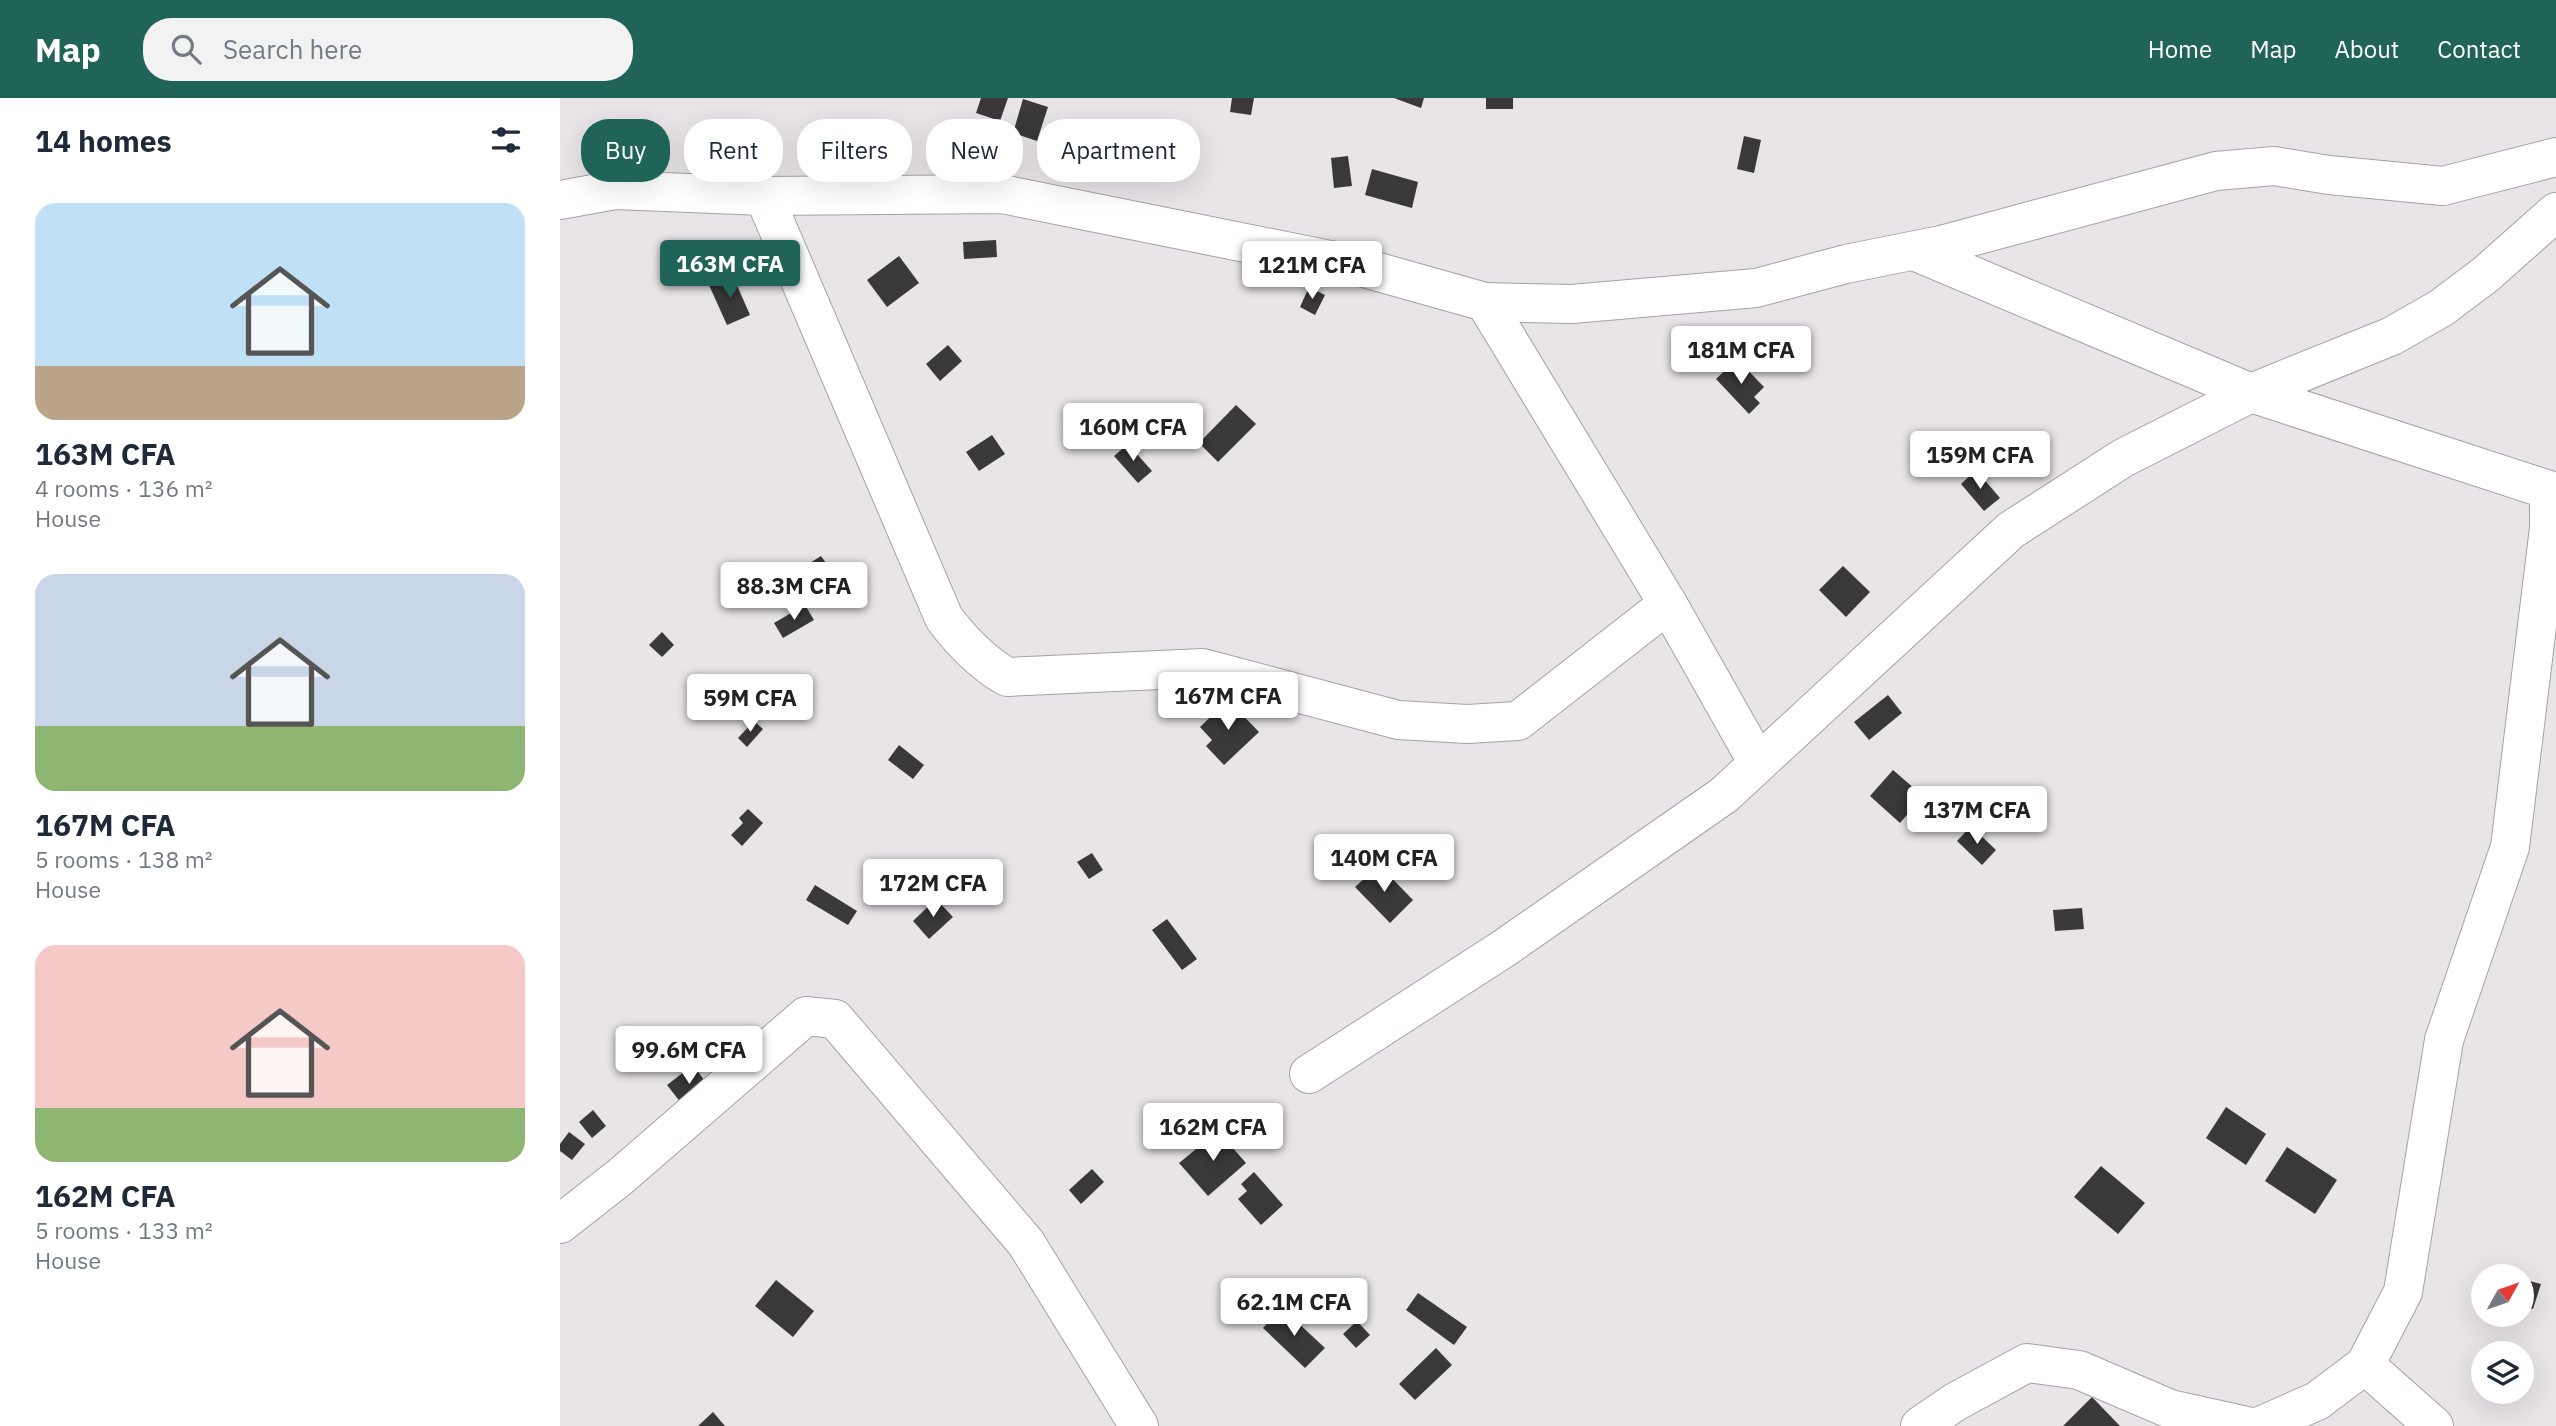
<!DOCTYPE html>
<html lang="en">
<head>
<meta charset="utf-8">
<style>
  :root { --surface:#fff; --page:#f2f2f3; --text:#1f2937; --muted:#747a83; --accent:#1f6457 }
  body { margin:0; font-family:"IBM Plex Sans",sans-serif; background:var(--page); color:var(--text); height:100vh; display:flex; flex-direction:column; font-size:26px; white-space:nowrap }
  * { box-sizing:border-box; margin:0 }
  p { font-size:23px; color:var(--muted) }
  .icon { flex:none; width:38px; height:38px; fill:none; stroke:currentColor; stroke-width:2; stroke-linecap:round; stroke-linejoin:round }
  .map { position:relative; flex:1; overflow:hidden }
  .panel { display:flex; flex-direction:column; background:var(--surface); width:560px }
  .panel>* { flex:none }
  .banner { position:absolute; left:21px; top:21px; width:665px; height:63px; display:flex; gap:14px }
  .needle { width:46px; rotate:50deg }
  .fabs { position:absolute; left:1911px; top:1166px; display:grid; gap:14px }
  .fabs a { display:grid; place-items:center; width:63px; height:63px; border-radius:50%; background:var(--surface); box-shadow:0 7px 28px #0002; font-size:35px }
  .price { position:absolute; translate:-50% -60px; padding:0 16px; border-radius:7px; background:#fff; color:#222; font-size:23px; line-height:46px; filter:drop-shadow(0 2px 4px #0008) }
  .price::after { content:''; position:absolute; left:50%; top:42px; width:21px; height:16px; margin-left:-10px; background:inherit; clip-path:polygon(0 0,100% 0,50% 100%) }
  .price.active { background:var(--accent); color:#fff }
  ul { padding:0; list-style:none }
  li { display:grid; align-content:center; gap:14px; height:371px; padding:0 35px }
  li span { display:grid; place-items:center; height:217px; border-radius:21px; color:#555 }
  li>.icon { margin-inline-start:auto }
  span .icon { width:126px; height:126px; fill:#fffc; stroke-width:1 }
  li b { font-size:30px }
  h2 { display:flex; justify-content:space-between; align-items:center; height:84px; padding:0 35px; font-size:30px }
  .tag { padding:0 24px; border-radius:28px; background:var(--surface); box-shadow:0 7px 28px #0002; font-size:24px; line-height:63px }
  .tag.active { background:var(--accent); color:#fff }
  header { display:flex; align-items:center; gap:42px; box-sizing:border-box; height:98px; padding:0 35px; background:var(--accent); color:#fff }
  header strong { font-size:33px }
  nav { display:flex; gap:38px; margin-inline-start:auto; font-size:24px }
  .search { width:490px; height:63px; background:var(--page); display:flex; align-items:center; gap:18px; box-sizing:border-box; padding:0 24px; border-radius:28px; color:var(--muted); font-size:26px }
  main { display:flex; flex:1; min-height:0 }
  .map>svg:first-child { display:block }
  .building { fill:#3b383b }
  .lines { fill:none; stroke-linecap:round; stroke-linejoin:round }
  .minor-casing { stroke:#a5a1a4; stroke-width:40 }
  .minor { stroke:#fff; stroke-width:38 }
</style>
</head>
<body>
<header>
<strong>Map</strong>
<div class="search"><svg class="icon" aria-label="search" viewBox="0 0 24 24"><circle cx="10" cy="10" r="6"/><path d="M15 15l6 6"/></svg>Search here</div>
<nav><a>Home</a><a>Map</a><a>About</a><a>Contact</a></nav>
</header>
<main>
<section class="panel">
<h2>14 homes<svg class="icon" aria-label="filters" viewBox="0 0 24 24"><path d="M4 7h16M4 17h16"/><circle cx="9" cy="7" r="2"/><circle cx="15" cy="17" r="2"/></svg></h2>
<ul>
<li><span style="background:linear-gradient(#bfe0f5 75%,#b9a48a 0)"><svg class="icon" aria-label="home" viewBox="0 0 24 24"><path d="M3 11l9-7 9 7M6 9v11h12V9"/></svg></span><div><b>163M CFA</b><p>4 rooms · 136 m²</p><p>House</p></div></li>
<li><span style="background:linear-gradient(#c9d6e8 70%,#8fb573 0)"><svg class="icon" aria-label="home" viewBox="0 0 24 24"><path d="M3 11l9-7 9 7M6 9v11h12V9"/></svg></span><div><b>167M CFA</b><p>5 rooms · 138 m²</p><p>House</p></div></li>
<li><span style="background:linear-gradient(#f6c9c9 75%,#8fb573 0)"><svg class="icon" aria-label="home" viewBox="0 0 24 24"><path d="M3 11l9-7 9 7M6 9v11h12V9"/></svg></span><div><b>162M CFA</b><p>5 rooms · 133 m²</p><p>House</p></div></li>
</ul>
</section>
<div class="map">
<svg width="1996" height="1328" viewBox="0 0 1996 1328">
  <rect width="100%" height="100%" fill="#e8e4e8"/>
  <!-- building -->
  <g class="building">
    <polygon points="421,0 448,0 440,23 416,15"/>
    <polygon points="672,0 694,0 691,17 670,14"/>
    <polygon points="834,0 864,0 861,10"/>
    <rect x="926" y="0" width="27" height="11"/>
    <polygon points="463,1 488,9 477,43 453,35"/>
    <polygon points="1184,38 1201,42 1194,75 1177,71"/>
    <polygon points="788,58 792,88 774,90 771,60"/>
    <polygon points="812,71 858,84 852,110 805,97"/>
    <polygon points="436,142 437,159 404,161 403,144"/>
    <polygon points="339,158 359,185 327,209 307,182"/>
    <polygon points="172,176 190,217 167,227 149,187"/>
    <polygon points="749,189 765,197 755,217 740,209"/>
    <polygon points="388,247 402,263 380,283 366,266"/>
    <polygon points="1177,261 1204,289 1194,299 1200,305 1189,316 1156,281"/>
    <polygon points="676,307 696,326 658,364 639,345"/>
    <polygon points="432,337 445,356 419,373 406,354"/>
    <polygon points="568,346 592,373 578,385 554,358"/>
    <polygon points="1416,372 1440,400 1424,413 1401,386"/>
    <polygon points="261,458 271,472 256,483 245,468"/>
    <polygon points="1283,468 1310,494 1286,519 1259,492"/>
    <polygon points="245,507 254,522 223,540 214,525"/>
    <polygon points="102,534 114,547 102,559 89,547"/>
    <polygon points="1328,597 1342,615 1309,642 1294,624"/>
    <polygon points="668,602 699,634 664,667 646,648 652,642 640,629"/>
    <polygon points="194,623 203,631 187,649 178,640"/>
    <polygon points="339,647 364,667 353,681 328,662"/>
    <polygon points="1333,672 1363,698 1340,725 1310,698"/>
    <polygon points="188,711 203,725 182,748 171,737 183,725 179,720"/>
    <polygon points="1411,728 1436,752 1422,767 1397,743"/>
    <polygon points="532,755 543,772 529,781 517,764"/>
    <polygon points="819,767 853,802 830,825 795,789"/>
    <polygon points="255,787 297,813 288,827 246,802"/>
    <polygon points="376,801 393,819 369,841 353,823"/>
    <polygon points="1522,810 1524,831 1495,833 1493,812"/>
    <polygon points="607,821 637,861 622,872 592,832"/>
    <polygon points="133,967 150,990 125,1010 107,987"/>
    <polygon points="1666,1009 1706,1036 1686,1067 1646,1040"/>
    <polygon points="33,1012 46,1028 32,1040 19,1024"/>
    <polygon points="658,1033 686,1065 648,1098 619,1065"/>
    <polygon points="9,1034 25,1046 12,1062 0,1053 0,1046"/>
    <polygon points="1727,1049 1777,1082 1755,1116 1705,1083"/>
    <polygon points="1541,1068 1585,1105 1558,1136 1514,1099"/>
    <polygon points="532,1071 544,1084 521,1106 509,1092"/>
    <polygon points="694,1074 723,1107 701,1127 678,1101 687,1093 681,1086"/>
    <polygon points="1962,1181 1981,1186 1973,1211 1962,1208"/>
    <polygon points="216,1182 254,1213 233,1239 195,1208"/>
    <polygon points="858,1195 907,1229 894,1247 846,1212"/>
    <polygon points="722,1210 765,1250 745,1270 703,1230"/>
    <polygon points="797,1223 810,1237 796,1250 783,1236"/>
    <polygon points="876,1250 892,1267 855,1302 839,1286"/>
    <polygon points="1532,1299 1560,1328 1503,1328"/>
    <polygon points="153,1314 165,1328 138,1328"/>
  </g>
  <g class="lines">
    <defs>
      <g id="minor">
        <path d="M 204,98 L 384,520 C 402,544 421,564 447,579 L 643,570 L 838,622 L 907,626 L 958,623 L 1108,506"/>
        <polyline points="0,102 55,92 204,98 442,96 790,166 925,204 1012,206 1196,190 1286,166 1381,147 1656,73 1714,68 1769,77 1883,88 1996,59"/>
        <polyline points="1354,153 1691,295 1989,392 1989,430 1950,749 1884,942 1843,1194 1805,1267 1757,1303 1700,1328"/>
        <polyline points="925,204 1108,506 1198,665"/>
        <polyline points="749,976 943,851 1164,697 1451,432 1563,360 1691,295 1832,238 1881,210 1925,177 1996,114"/>
        <polyline points="0,1126 60,1079 246,918 275,921 466,1145 579,1328"/>
        <polyline points="1805,1267 1874,1328"/>
        <polyline points="1360,1328 1395,1304 1467,1265 1519,1272 1610,1311 1687,1328"/>
      </g>
    </defs>
    <!-- minor casing -->
    <use href="#minor" class="minor-casing"/>
    <!-- minor -->
    <use href="#minor" class="minor"/>
  </g>
</svg>
<div class="fabs">
<a><svg class="needle" viewBox="-14 -14 28 28"><path d="M0-13l5 13h-10z" fill="#e53935"/><path d="M0 13l5-13h-10z" fill="#747a83"/></svg></a>
<a><svg class="icon" aria-label="layers" viewBox="0 0 24 24"><path d="M12 4l9 5-9 5-9-5zM3 14l9 5 9-5"/></svg></a>
</div>
<b class="price active" style="left:170px;top:202px">163M CFA</b>
<b class="price" style="left:752px;top:203px">121M CFA</b>
<b class="price" style="left:1181px;top:288px">181M CFA</b>
<b class="price" style="left:573px;top:365px">160M CFA</b>
<b class="price" style="left:1420px;top:393px">159M CFA</b>
<b class="price" style="left:234px;top:524px">88.3M CFA</b>
<b class="price" style="left:668px;top:634px">167M CFA</b>
<b class="price" style="left:190px;top:636px">59M CFA</b>
<b class="price" style="left:1417px;top:748px">137M CFA</b>
<b class="price" style="left:824px;top:796px">140M CFA</b>
<b class="price" style="left:373px;top:821px">172M CFA</b>
<b class="price" style="left:129px;top:988px">99.6M CFA</b>
<b class="price" style="left:653px;top:1065px">162M CFA</b>
<b class="price" style="left:734px;top:1240px">62.1M CFA</b>
<div class="banner">
<a class="tag active">Buy</a>
<a class="tag">Rent</a>
<a class="tag">Filters</a>
<a class="tag">New</a>
<a class="tag">Apartment</a>
</div>
</div>
</main>
</body>
</html>
